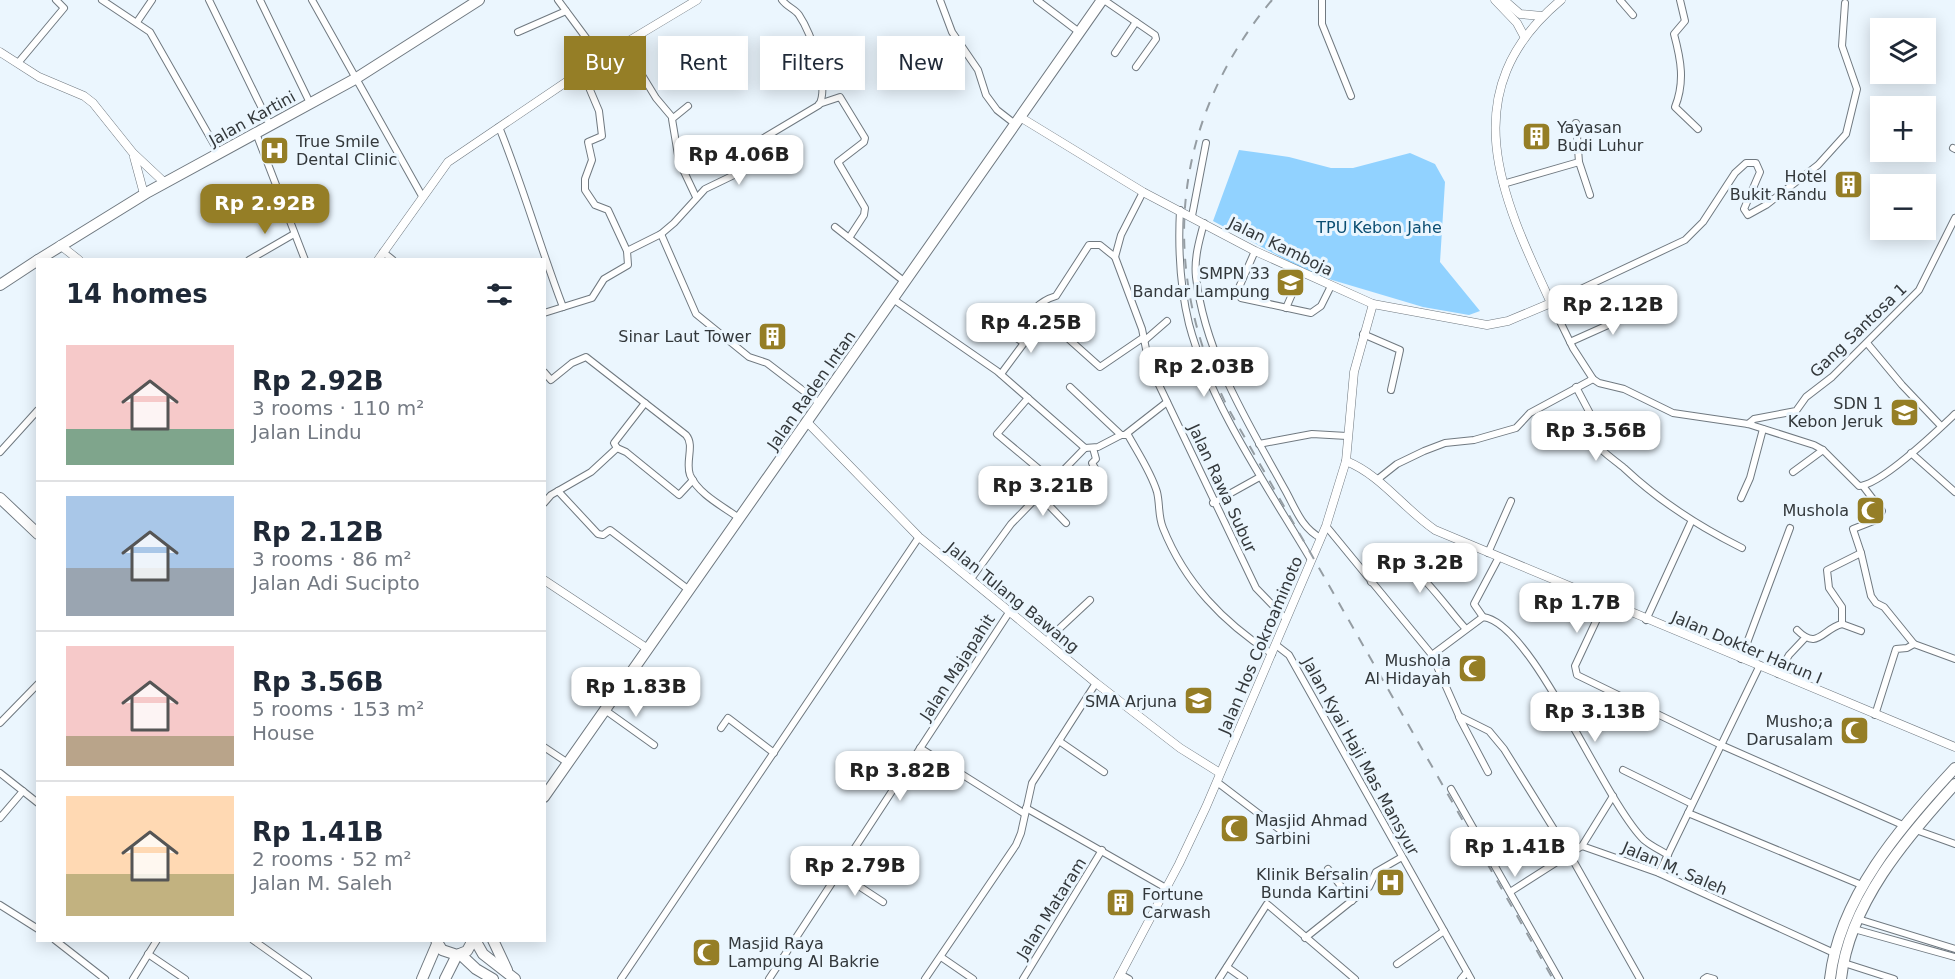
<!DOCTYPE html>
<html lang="en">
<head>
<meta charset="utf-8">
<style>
  :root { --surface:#fff; --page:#f2f2f3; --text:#1f2937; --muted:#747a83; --line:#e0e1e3; --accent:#957e26 }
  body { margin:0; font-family:"DejaVu Sans",sans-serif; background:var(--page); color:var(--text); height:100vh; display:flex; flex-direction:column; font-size:22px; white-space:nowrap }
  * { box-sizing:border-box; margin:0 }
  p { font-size:20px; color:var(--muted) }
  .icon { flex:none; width:33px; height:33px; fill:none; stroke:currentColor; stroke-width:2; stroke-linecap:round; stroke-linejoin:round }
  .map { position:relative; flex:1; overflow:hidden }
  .panel { position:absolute; left:36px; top:258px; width:510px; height:684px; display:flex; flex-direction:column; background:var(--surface); border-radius:0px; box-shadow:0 3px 15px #0003 }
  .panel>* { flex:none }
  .guide { position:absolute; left:564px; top:36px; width:570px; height:54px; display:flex; gap:12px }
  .controls { position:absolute; left:1870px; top:18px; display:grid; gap:12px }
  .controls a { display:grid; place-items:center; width:66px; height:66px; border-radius:0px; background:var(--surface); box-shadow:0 3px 15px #0003; font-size:30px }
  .price { position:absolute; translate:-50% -51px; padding:0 14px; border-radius:12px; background:#fff; color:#222; font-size:20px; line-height:39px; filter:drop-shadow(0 2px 3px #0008) }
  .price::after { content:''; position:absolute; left:50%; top:36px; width:18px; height:14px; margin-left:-9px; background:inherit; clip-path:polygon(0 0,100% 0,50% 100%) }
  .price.on { background:var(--accent); color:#fff }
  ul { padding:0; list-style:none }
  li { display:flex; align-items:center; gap:18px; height:150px; padding:0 30px }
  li+li { border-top:2px solid var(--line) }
  li span { display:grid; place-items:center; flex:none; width:168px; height:120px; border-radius:0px; color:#555 }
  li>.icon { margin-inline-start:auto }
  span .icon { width:72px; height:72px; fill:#fffc; stroke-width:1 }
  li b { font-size:26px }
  h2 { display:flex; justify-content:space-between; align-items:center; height:72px; padding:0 30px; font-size:26px }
  .tag { padding:0 21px; border-radius:0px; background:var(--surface); box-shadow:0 3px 15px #0003; font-size:21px; line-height:54px }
  .tag.on { background:var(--accent); color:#fff }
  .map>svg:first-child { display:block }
  .green { fill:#91d2ff }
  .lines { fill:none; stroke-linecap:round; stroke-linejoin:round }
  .minor-tunnel { stroke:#c6d0d7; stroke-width:6; stroke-dasharray:6 3; stroke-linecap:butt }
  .minor-casing { stroke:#707980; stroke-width:8 }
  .tertiary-casing { stroke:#707980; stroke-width:9 }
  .primary-casing { stroke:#707980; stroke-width:12 }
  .trunk-casing { stroke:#707980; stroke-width:12 }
  .minor { stroke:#fff; stroke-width:6 }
  .tertiary { stroke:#fff; stroke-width:8 }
  .primary { stroke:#fff; stroke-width:10 }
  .trunk { stroke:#fff; stroke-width:10 }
  .rail { stroke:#959da3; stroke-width:2; stroke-dasharray:10 10; stroke-linecap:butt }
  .labels { text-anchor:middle; stroke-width:6; stroke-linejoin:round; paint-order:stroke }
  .street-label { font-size:16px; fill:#33383b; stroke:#ebf6fe }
  .poi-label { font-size:16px; fill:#33383b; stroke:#ebf6fe; text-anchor:end }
  .park-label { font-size:16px; fill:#0b4e72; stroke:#ebf6fe }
</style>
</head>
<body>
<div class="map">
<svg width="1955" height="979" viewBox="0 0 1955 979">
  <rect width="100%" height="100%" fill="#ebf6fe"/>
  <!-- green -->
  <polygon class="green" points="1239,150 1289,157 1331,168 1353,168 1410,153 1435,164 1445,182 1440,262 1480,311 1469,315 1423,307 1312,274 1213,221"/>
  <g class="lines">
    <!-- minor-tunnel -->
    <polyline class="minor-tunnel" points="1293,292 1299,277"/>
    <defs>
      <g id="minor">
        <polyline points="102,0 150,32 219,153"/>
        <polyline points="209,0 270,125"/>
        <polyline points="260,0 310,103"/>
        <polyline points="312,0 422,196"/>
        <polyline points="558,0 601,58"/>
        <polyline points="940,0 952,32 978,70 986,95 997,110 1015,124"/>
        <polyline points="1037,0 1079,32"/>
        <polyline points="1104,0 1155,35 1156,39 1136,67"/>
        <polyline points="1322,0 1322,24 1351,96"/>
        <polyline points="1620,0 1633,15"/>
        <path d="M 1680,0 L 1685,21 L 1674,34 C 1681,60 1685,82 1675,107 L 1698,129"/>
        <path d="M 1845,3 L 1842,46 L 1857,89 L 1846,134 L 1818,165 L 1766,205 L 1748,215 L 1744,209 L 1760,172 L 1756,163 L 1746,163 L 1735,173 L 1703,222 L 1685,240 L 1551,303 L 1573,348 L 1593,379 L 1599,383 L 1624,389 L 1673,413 L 1748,424 L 1814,445 L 1823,450 L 1859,486 C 1881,485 1937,431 1955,414"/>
        <polyline points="137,22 152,0"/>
        <polyline points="518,32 566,11"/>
        <polyline points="623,44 656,98 672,117"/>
        <polyline points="1115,53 1136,22"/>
        <polyline points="18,63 64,8 56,0"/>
        <polyline points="582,71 599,111 602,136 588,142 592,160 585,179 585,190 595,205 608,210 627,251"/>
        <polyline points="819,104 840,97 865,138 864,142 838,162 865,208 864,215 849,238"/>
        <polyline points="688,106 672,119 679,161 696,197"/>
        <path d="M 499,127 C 523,186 540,247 563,307"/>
        <polyline points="256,133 305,260"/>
        <polyline points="1953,148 1955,149"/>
        <polyline points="1579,162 1590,195"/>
        <polyline points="1503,184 1579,162 1576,123"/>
        <polyline points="1143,192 1121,235 1115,257 1142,329 1149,364 1256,588 1286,619"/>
        <path d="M 1180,210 C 1178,248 1180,287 1189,324 C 1210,404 1269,489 1311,560"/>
        <polyline points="1192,216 1206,143"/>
        <path d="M 1204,223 C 1199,241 1194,259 1196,277 C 1205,354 1247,421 1284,488 C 1295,507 1301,528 1321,538"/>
        <polyline points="835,227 905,282"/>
        <polyline points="661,234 696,314 749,357 767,363 818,402"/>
        <polyline points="1255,251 1237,292 1241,298 1311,313 1321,306 1331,286"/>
        <polyline points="383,252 393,260"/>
        <polyline points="249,260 294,234"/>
        <polyline points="893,299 997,371 1085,448"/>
        <polyline points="1034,308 1100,367 1144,337"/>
        <polyline points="1286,308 1293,292"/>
        <path d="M 544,313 L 592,298 L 604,279 L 628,265 L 627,251 L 661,234 L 674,223 L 705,189 L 734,175 L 746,164 L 757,142 L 819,105 C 830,86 811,33 799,15 C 795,9 787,7 782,0"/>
        <polyline points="1363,334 1400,350 1391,390"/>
        <polyline points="1144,341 1167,321"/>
        <polyline points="1570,342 1646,308"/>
        <polyline points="1867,343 1902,385 1941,426"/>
        <path d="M 544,372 L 551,380 L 572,363 L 586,357 L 686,435 C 695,445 685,462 690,475 C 698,494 724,507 739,518"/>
        <path d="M 1001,374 L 1024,343 L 1015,337 C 1028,318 1033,303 1056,296 L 1089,245 L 1100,245 L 1115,257"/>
        <polyline points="1070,387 1121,435"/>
        <path d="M 1576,387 L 1594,421 L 1593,441 C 1602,452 1613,459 1624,468 C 1660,502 1698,526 1742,548"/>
        <polyline points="1028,398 997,434 1052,480"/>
        <polyline points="1748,424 1754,419 1796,411 1806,397 1832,377 1919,290 1955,218"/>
        <polyline points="1126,434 1167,402"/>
        <path d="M 1121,435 L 1128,435 C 1138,453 1151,472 1157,492 C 1160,504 1158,516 1163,528 C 1185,583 1223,622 1272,654"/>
        <polyline points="1259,444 1312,434 1347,436"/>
        <polyline points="617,448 626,452 679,495 693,480"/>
        <polyline points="617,448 614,443 645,403"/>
        <polyline points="1085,448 1098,447 1121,435"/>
        <polyline points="1093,448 1096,459 1092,463 1099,475"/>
        <polyline points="0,452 38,410"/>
        <polyline points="1911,453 1955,492"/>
        <polyline points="1793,472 1823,450"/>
        <polyline points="1378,479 1397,464 1424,451 1445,443 1474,440 1516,428 1530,413 1593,379"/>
        <polyline points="558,491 598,534 603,535 610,530 689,590"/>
        <polyline points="1038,494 1066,523"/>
        <polyline points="1741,498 1750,478 1763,429"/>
        <polyline points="544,503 551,495 591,472 617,448"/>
        <polyline points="1213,503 1258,478"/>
        <polyline points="1326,526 1432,655 1459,716 1489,731 1504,749 1570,855 1640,979"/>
        <polyline points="1488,553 1511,501"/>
        <polyline points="1861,553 1871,596 1876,603 1884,607 1914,644"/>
        <polyline points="971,579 1011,524 1085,448"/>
        <path d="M 1371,582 L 1395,562 C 1415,559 1451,614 1466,629"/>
        <polyline points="1605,602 1575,666 1577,675 1721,745 1905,826"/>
        <polyline points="1483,617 1474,604 1499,557"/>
        <polyline points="1646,620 1691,522"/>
        <polyline points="1842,624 1861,631"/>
        <path d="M 1797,630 C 1818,651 1822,629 1842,624 L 1842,607 L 1829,588 L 1827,570 L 1861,553 L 1853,529 L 1876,520 L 1882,511 L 1863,486"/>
        <polyline points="1046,641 1090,600"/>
        <polyline points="1276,645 1289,655 1471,979"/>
        <path d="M 1432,655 L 1483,617 C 1533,623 1603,800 1644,840 C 1651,846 1660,850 1668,855"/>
        <polyline points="1741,659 1790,528"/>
        <polyline points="1778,674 1789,655 1805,638"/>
        <polyline points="605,710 654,745"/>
        <polyline points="1875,715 1896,649 1907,648 1914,644 1955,659"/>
        <polyline points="1459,717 1488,772"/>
        <polyline points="0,723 38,684"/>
        <polyline points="721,728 728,718 774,753"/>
        <polyline points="1059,741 1104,772"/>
        <polyline points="544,747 568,763"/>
        <polyline points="920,748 1025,814"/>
        <polyline points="1623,770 1692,804"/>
        <polyline points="0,773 38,803"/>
        <polyline points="1217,782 1287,835"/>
        <polyline points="1451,789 1559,979"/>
        <polyline points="1026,808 1166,888"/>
        <polyline points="1688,813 1864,886"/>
        <polyline points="0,818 23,791"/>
        <polyline points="1916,830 1955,844"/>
        <polyline points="1582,846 1613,796"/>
        <polyline points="1328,869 1352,901"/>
        <polyline points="839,873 883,902"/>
        <polyline points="1659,873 1759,667"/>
        <polyline points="1510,892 1582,846 1659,873 1834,953"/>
        <polyline points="0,905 38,929"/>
        <polyline points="1858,919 1955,949"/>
        <polyline points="1854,929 1955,957"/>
        <polyline points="1305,938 1369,887 1376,872 1402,857"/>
        <polyline points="55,940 105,979"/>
        <polyline points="253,940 308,979"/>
        <polyline points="148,954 185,979"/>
        <polyline points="941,957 973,979"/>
        <polyline points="1844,963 1894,979"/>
        <polyline points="1397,964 1444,931"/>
        <polyline points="1227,967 1244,979"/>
        <polyline points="1120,974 1129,979"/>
        <polyline points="133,979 157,940"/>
        <polyline points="621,979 919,537"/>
        <polyline points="769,979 1010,611"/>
        <polyline points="925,979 1016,845 1021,833 1032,783 1096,683"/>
        <polyline points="1023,979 1102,850"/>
        <polyline points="1219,979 1267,904 1355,979"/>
        <polyline points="1461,979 1467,972"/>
        <polyline points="1704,979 1707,977 1714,979"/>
      </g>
      <g id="tertiary">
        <polyline points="1495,0 1517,23 1524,36"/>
        <polyline points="1504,0 1520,14 1542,16"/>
        <polyline points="0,52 39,77 84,96 93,103 133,153 165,183"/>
        <path d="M 1020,117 L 1143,192 L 1255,251 L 1373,304 L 1487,325 L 1508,321 L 1551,303 C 1501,196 1452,91 1561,0"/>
        <polyline points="134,157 144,194"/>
        <polyline points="60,245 79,260"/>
        <polyline points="378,260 448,162 612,51 697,0"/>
        <polyline points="807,422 919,537 1096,683 1180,748 1220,773"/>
        <path d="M 1346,461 C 1381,475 1403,508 1435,530 L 1955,747"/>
        <polyline points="544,580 648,649"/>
        <polyline points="1118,979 1179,864 1206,807 1326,526 1346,461 1354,372 1373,304"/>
      </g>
      <g id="primary">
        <polyline points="0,498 38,534"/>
        <polyline points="544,797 1102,0"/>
        <polyline points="436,940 442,950 457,955 467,951 473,940"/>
        <polyline points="475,940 483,954 515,979"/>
        <polyline points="493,940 507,970"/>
        <polyline points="460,954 476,969 493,979"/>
        <polyline points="422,979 437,944"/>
        <polyline points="445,979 457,955"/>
        <path d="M 1830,979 C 1839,898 1901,826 1955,768"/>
        <path d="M 1841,979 C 1849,904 1906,838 1955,784"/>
      </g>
      <g id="trunk">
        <polyline points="38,260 148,192 355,79 479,0"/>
        <polyline points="0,285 38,260"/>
      </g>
    </defs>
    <!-- minor casing -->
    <use href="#minor" class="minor-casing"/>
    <!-- tertiary casing -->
    <use href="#tertiary" class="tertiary-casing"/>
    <!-- primary casing -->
    <use href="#primary" class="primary-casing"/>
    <!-- trunk casing -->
    <use href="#trunk" class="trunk-casing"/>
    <!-- minor -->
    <use href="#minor" class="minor"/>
    <!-- tertiary -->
    <use href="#tertiary" class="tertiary"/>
    <!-- primary -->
    <use href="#primary" class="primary"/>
    <!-- trunk -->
    <use href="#trunk" class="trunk"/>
    <!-- rail -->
    <path class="rail" d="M 1272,0 C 1171,121 1158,269 1228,408 L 1553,979"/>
  </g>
  <!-- icons -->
  <defs>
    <symbol id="building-square" viewBox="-11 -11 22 22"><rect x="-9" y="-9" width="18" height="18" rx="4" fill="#957e26" stroke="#ebf6fe"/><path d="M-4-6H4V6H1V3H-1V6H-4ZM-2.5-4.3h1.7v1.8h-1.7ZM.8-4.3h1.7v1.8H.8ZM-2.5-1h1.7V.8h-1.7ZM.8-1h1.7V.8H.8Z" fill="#fff"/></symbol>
    <symbol id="hospital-square" viewBox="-11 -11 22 22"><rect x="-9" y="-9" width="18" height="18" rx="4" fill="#957e26" stroke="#ebf6fe"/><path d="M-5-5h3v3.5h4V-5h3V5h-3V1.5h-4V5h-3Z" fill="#fff"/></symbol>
    <symbol id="school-square" viewBox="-11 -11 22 22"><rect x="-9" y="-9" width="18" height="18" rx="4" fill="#957e26" stroke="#ebf6fe"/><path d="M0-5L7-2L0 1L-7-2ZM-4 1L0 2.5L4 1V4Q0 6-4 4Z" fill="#fff"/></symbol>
    <symbol id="mosque-square" viewBox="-11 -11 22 22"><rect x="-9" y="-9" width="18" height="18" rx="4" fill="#957e26" stroke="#ebf6fe"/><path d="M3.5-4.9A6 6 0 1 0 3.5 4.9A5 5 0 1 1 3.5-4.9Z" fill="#fff"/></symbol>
  </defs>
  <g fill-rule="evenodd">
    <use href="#building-square" x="1520" y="120" width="33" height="33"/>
    <use href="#hospital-square" x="258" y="134" width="33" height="33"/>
    <use href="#building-square" x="1832" y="168" width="33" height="33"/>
    <use href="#school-square" x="1274" y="266" width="33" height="33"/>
    <use href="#building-square" x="756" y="320" width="33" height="33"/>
    <use href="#school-square" x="1888" y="396" width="33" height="33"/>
    <use href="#mosque-square" x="1854" y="494" width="33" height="33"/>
    <use href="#mosque-square" x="1456" y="652" width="33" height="33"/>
    <use href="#school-square" x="1182" y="684" width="33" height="33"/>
    <use href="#mosque-square" x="1838" y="714" width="33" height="33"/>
    <use href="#mosque-square" x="1218" y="812" width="33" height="33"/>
    <use href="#hospital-square" x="1374" y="866" width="33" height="33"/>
    <use href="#building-square" x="1104" y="886" width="33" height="33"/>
    <use href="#mosque-square" x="690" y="936" width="33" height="33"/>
  </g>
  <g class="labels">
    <!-- street labels -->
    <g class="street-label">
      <text transform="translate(252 118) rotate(-29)" y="6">Jalan Kartini</text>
      <text transform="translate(1281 246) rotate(26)" y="6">Jalan Kamboja</text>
      <text transform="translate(1858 330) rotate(-44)" y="6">Gang Santosa 1</text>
      <text transform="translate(811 390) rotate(-55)" y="6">Jalan Raden Intan</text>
      <text transform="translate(1223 488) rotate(65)" y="6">Jalan Rawa Subur</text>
      <text transform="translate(1013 597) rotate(39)" y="6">Jalan Tulang Bawang</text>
      <text transform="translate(1260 645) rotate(-67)" y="6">Jalan Hos Cokroaminoto</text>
      <text transform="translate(1747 647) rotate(23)" y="6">Jalan Dokter Harun I</text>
      <text transform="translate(957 667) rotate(-57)" y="6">Jalan Majapahit</text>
      <text transform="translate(1361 756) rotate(61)" y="6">Jalan Kyai Haji Mas Mansyur</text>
      <text transform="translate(1675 868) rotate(23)" y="6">Jalan M. Saleh</text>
      <text transform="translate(1051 908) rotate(-58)" y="6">Jalan Mataram</text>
    </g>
    <!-- poi labels -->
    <g class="poi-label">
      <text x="1557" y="133" text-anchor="start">Yayasan<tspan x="1557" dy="18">Budi Luhur</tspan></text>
      <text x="296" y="147" text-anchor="start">True Smile<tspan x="296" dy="18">Dental Clinic</tspan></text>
      <text x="1827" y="182">Hotel<tspan x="1827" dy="18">Bukit Randu</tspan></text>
      <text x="1270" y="279">SMPN 33<tspan x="1270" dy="18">Bandar Lampung</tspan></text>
      <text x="751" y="342">Sinar Laut Tower</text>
      <text x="1883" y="409">SDN 1<tspan x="1883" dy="18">Kebon Jeruk</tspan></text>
      <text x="1849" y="516">Mushola</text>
      <text x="1451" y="666">Mushola<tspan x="1451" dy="18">Al Hidayah</tspan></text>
      <text x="1177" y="707">SMA Arjuna</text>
      <text x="1833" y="727">Musho;a<tspan x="1833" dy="18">Darusalam</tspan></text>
      <text x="1255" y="826" text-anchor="start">Masjid Ahmad<tspan x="1255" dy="18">Sarbini</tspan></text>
      <text x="1369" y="880">Klinik Bersalin<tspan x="1369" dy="18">Bunda Kartini</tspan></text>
      <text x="1142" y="900" text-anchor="start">Fortune<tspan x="1142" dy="18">Carwash</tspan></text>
      <text x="728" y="949" text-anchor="start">Masjid Raya<tspan x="728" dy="18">Lampung Al Bakrie</tspan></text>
    </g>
    <!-- park labels -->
    <g class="park-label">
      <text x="1379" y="233">TPU Kebon Jahe</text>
    </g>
  </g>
</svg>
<div class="controls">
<a><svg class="icon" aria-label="layers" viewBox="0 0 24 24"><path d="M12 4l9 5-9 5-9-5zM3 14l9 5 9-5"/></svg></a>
<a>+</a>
<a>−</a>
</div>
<b class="price" style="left:739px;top:186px">Rp 4.06B</b>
<b class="price on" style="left:265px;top:235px">Rp 2.92B</b>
<b class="price" style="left:1613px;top:336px">Rp 2.12B</b>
<b class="price" style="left:1031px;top:354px">Rp 4.25B</b>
<b class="price" style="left:1204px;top:398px">Rp 2.03B</b>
<b class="price" style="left:1596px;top:462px">Rp 3.56B</b>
<b class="price" style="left:1043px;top:517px">Rp 3.21B</b>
<b class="price" style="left:1420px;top:594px">Rp 3.2B</b>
<b class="price" style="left:1577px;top:634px">Rp 1.7B</b>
<b class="price" style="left:636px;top:718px">Rp 1.83B</b>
<b class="price" style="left:1595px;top:743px">Rp 3.13B</b>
<b class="price" style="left:900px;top:802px">Rp 3.82B</b>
<b class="price" style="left:1515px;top:878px">Rp 1.41B</b>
<b class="price" style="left:855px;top:897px">Rp 2.79B</b>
<div class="guide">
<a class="tag on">Buy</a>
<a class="tag">Rent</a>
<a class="tag">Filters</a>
<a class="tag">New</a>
</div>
<section class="panel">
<h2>14 homes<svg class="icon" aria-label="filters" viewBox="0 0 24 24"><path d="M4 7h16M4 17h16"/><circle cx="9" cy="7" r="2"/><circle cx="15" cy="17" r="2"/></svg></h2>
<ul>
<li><span style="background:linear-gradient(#f6c9c9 70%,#7fa58c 0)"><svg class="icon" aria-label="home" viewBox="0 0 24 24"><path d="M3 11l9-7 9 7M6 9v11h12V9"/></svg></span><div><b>Rp 2.92B</b><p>3 rooms · 110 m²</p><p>Jalan Lindu</p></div></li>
<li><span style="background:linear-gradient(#a9c7e8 60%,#9aa5b1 0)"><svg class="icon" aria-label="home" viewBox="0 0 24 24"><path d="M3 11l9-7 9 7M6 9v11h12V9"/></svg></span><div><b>Rp 2.12B</b><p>3 rooms · 86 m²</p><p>Jalan Adi Sucipto</p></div></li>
<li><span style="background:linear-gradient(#f6c9c9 75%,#b9a48a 0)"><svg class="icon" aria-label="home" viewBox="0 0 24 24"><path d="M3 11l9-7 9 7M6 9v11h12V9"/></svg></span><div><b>Rp 3.56B</b><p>5 rooms · 153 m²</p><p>House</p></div></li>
<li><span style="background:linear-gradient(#ffd9b3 65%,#c2b280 0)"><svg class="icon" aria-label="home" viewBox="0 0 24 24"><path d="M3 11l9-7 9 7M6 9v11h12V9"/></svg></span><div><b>Rp 1.41B</b><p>2 rooms · 52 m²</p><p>Jalan M. Saleh</p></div></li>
</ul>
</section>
</div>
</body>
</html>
